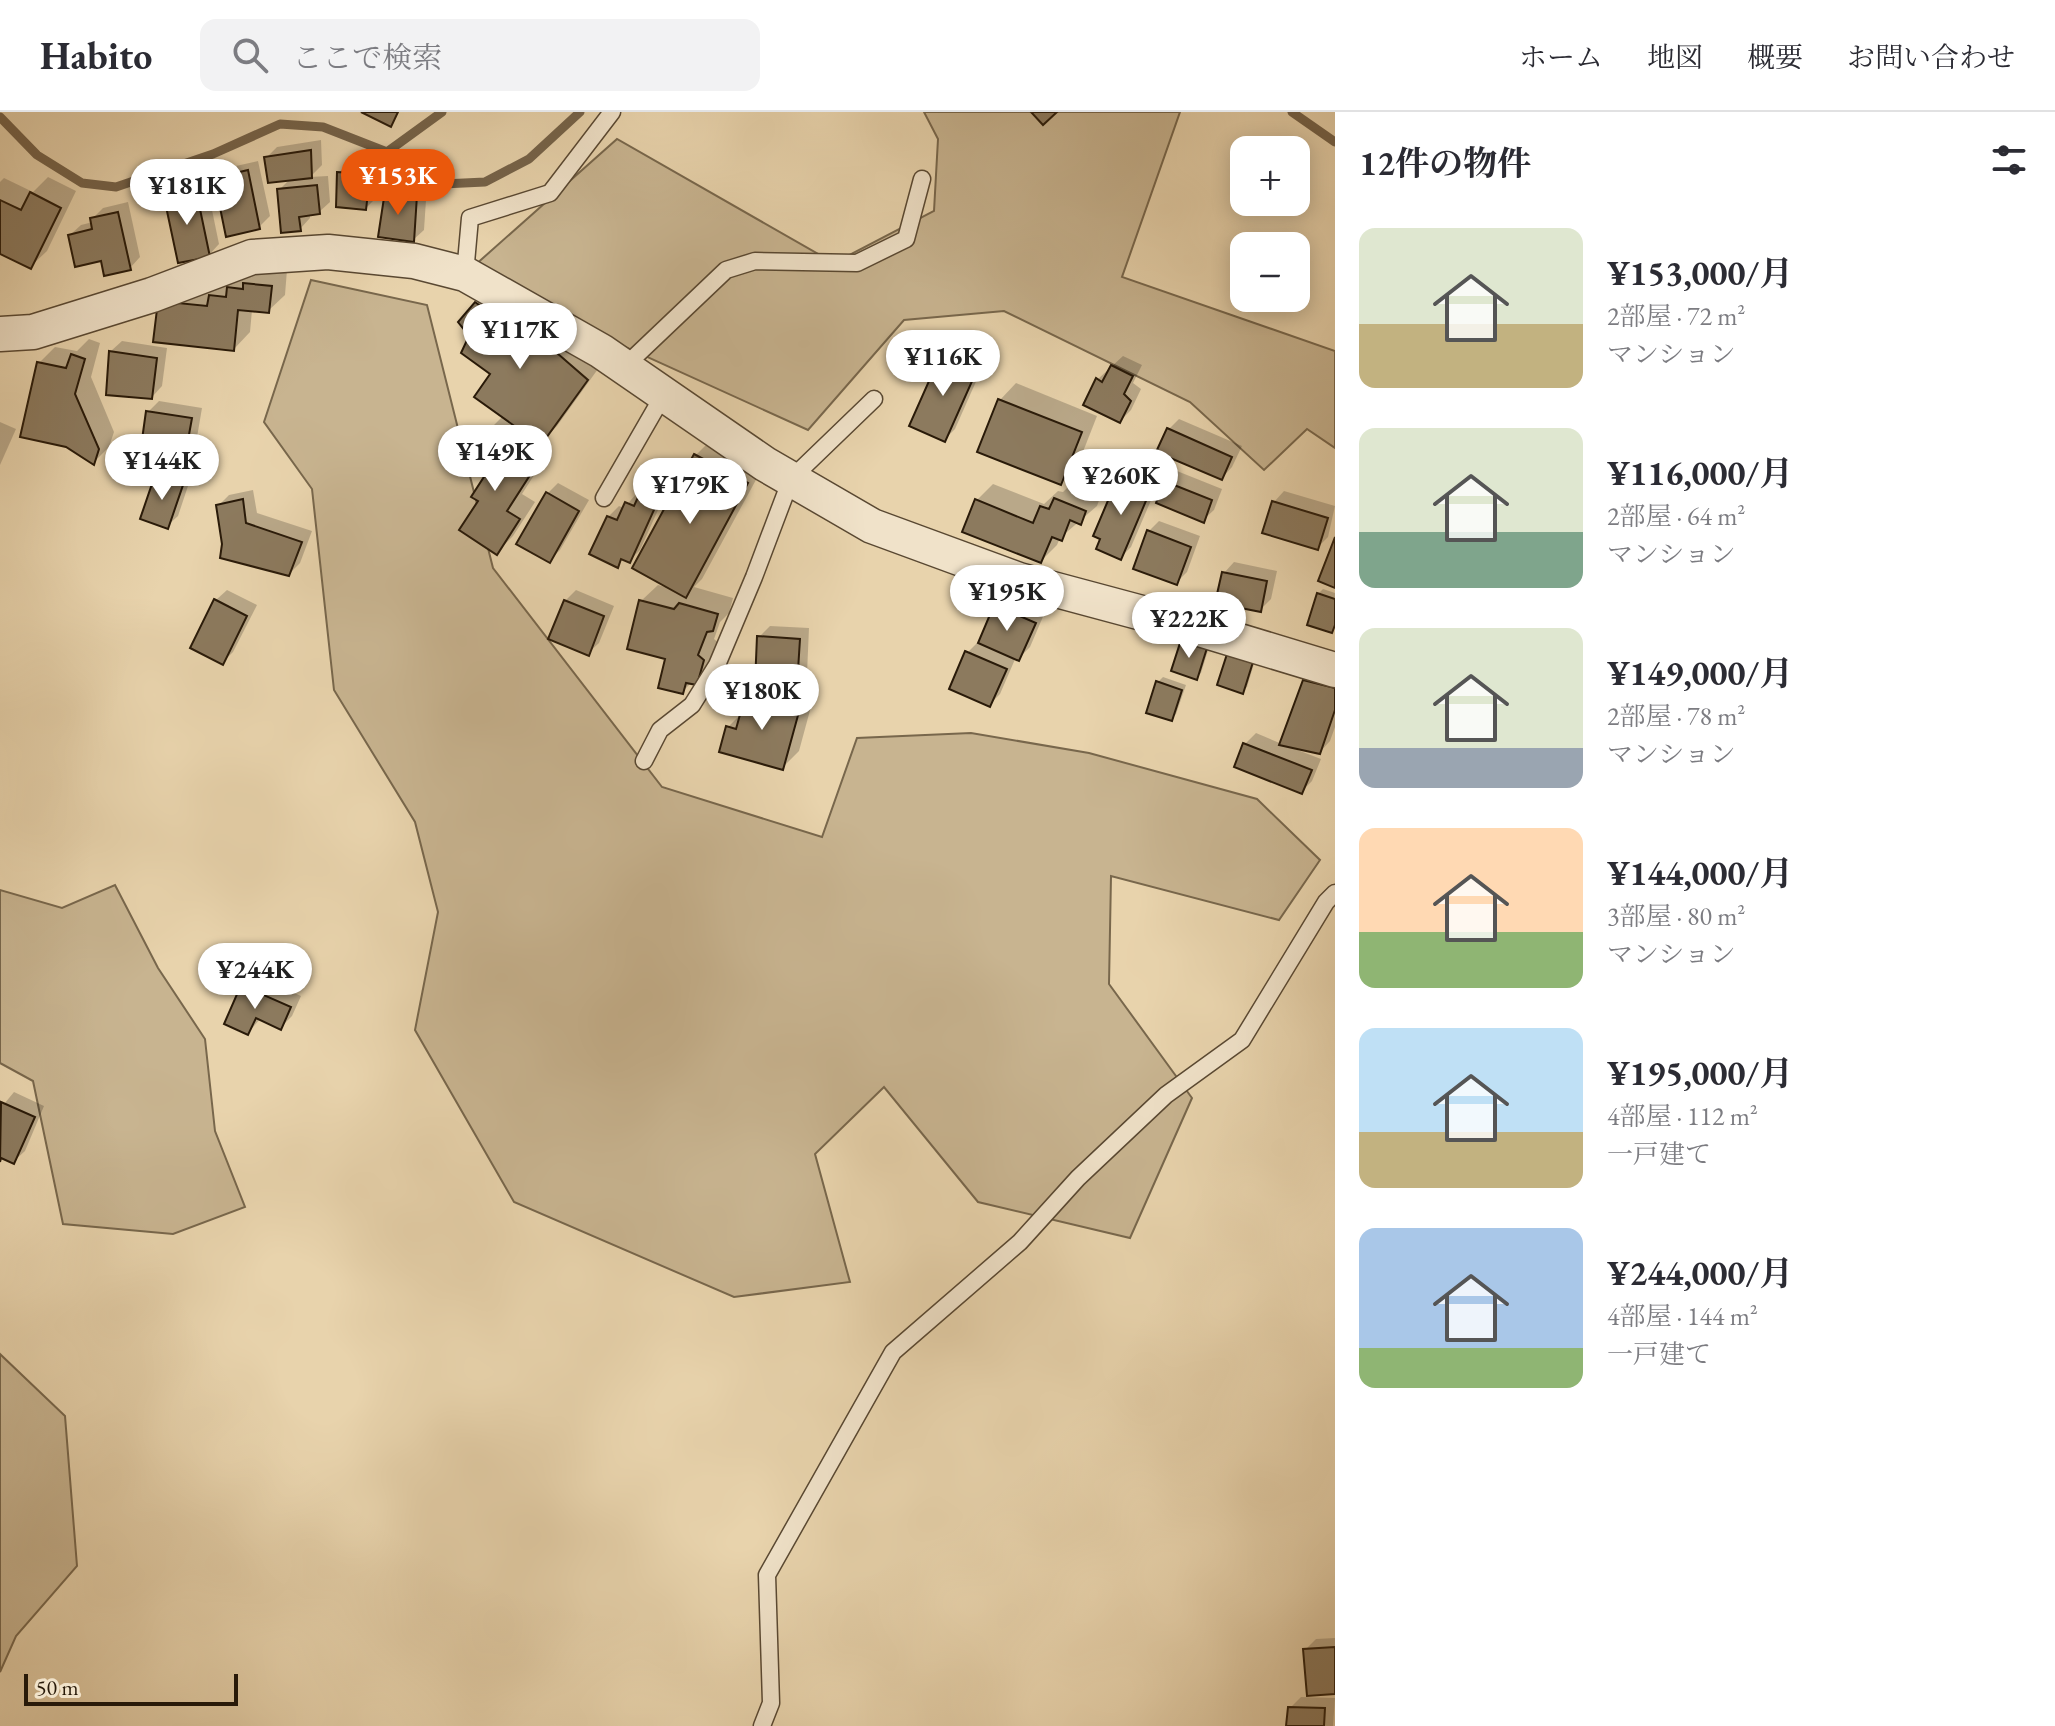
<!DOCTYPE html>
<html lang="ja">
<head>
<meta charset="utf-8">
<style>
  :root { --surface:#fff; --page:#f2f2f3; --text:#2b2b33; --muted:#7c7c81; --line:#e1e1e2; --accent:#ea580c }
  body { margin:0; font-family:"EB Garamond","Noto Serif JP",serif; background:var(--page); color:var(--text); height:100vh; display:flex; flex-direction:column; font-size:30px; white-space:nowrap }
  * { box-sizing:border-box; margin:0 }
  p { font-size:26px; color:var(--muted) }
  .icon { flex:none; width:44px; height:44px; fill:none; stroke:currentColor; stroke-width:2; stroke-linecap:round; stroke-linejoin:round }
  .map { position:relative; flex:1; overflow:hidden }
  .sheet { display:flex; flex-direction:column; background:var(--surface); width:720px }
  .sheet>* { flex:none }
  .controls { position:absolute; left:1230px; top:24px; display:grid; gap:16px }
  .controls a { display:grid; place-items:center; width:80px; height:80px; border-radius:16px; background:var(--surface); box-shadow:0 4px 20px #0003; font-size:40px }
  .scale { position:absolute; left:24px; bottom:20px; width:214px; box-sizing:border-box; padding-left:8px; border:4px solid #291a09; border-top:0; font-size:22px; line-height:28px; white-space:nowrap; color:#291a09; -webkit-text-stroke:6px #f0e2c9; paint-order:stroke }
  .price { position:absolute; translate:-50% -68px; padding:0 18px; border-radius:28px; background:#fff; color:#222; font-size:26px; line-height:52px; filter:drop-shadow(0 2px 4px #0008) }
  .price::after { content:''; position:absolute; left:50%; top:48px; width:24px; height:18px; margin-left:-12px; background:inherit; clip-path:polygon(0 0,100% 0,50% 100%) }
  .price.on { background:var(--accent); color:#fff }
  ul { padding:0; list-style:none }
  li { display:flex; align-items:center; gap:24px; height:200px; padding:0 24px }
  li span { display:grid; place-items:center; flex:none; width:224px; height:160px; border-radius:16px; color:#555 }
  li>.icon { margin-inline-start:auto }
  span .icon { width:96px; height:96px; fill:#fffc; stroke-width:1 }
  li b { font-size:34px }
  h2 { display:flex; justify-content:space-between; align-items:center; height:96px; padding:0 24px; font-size:34px }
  header { display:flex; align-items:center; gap:48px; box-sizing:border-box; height:112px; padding:0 40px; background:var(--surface); border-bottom:2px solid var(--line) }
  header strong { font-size:38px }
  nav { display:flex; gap:44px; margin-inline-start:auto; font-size:28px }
  .search { width:560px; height:72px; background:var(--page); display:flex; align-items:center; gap:20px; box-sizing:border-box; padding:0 28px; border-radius:16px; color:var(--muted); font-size:30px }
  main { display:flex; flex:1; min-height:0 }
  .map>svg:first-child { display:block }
  .green { fill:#c8b490; stroke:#78674c; stroke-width:2 }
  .shadow { fill:#0003 }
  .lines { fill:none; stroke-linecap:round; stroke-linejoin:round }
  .stream { stroke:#75634a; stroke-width:9 }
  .building { fill:#8c7a5e; stroke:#291a09; stroke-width:2 }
  .service-casing { stroke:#594832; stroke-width:19 }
  .minor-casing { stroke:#594832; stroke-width:37 }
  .service { stroke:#f0e2c9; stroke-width:16 }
  .minor { stroke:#f0e2c9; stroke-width:34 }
</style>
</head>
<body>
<header>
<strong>Habito</strong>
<div class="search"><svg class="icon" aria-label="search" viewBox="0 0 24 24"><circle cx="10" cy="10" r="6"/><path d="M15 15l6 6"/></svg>ここで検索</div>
<nav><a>ホーム</a><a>地図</a><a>概要</a><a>お問い合わせ</a></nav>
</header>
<main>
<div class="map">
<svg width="1335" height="1614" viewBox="0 0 1335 1614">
  <rect width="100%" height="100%" fill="#e8d3ac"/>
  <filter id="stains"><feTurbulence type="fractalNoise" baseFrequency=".0025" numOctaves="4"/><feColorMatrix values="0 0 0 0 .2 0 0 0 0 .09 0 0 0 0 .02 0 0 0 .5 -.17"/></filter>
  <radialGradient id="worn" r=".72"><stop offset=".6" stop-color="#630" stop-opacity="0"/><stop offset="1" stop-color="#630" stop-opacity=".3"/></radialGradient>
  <!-- green -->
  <g class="green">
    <polygon points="924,0 1180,0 1122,165 1335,239 1335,336 1307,317 1264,358 1190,290 1004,199 904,208 808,318 465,162 617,27 834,151 934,99 938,27"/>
    <polygon points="311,168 427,193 493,456 662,675 822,725 857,626 971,621 1089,641 1257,687 1320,748 1279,808 1111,764 1109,872 1192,986 1130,1126 978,1090 884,975 815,1042 850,1170 734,1185 514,1090 415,918 438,800 415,710 334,578 312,377 264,310"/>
    <polygon points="115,773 158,856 205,927 215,1019 245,1095 173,1122 63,1112 33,969 0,951 0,778 62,796"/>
    <polygon points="0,1242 65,1304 77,1454 16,1524 0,1560"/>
  </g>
  <!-- shadow -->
  <g class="shadow">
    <polygon points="321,28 322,53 310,65 328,64 330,90 319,100 310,101 310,106 300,117 279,78 291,66 266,46 277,35"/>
    <polygon points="258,49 270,104 259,115 216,67 227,56"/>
    <polygon points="349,50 380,52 376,86 366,96 339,61"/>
    <polygon points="48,65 76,79 47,139 30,155 0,140 0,70 4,66 33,80"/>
    <polygon points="206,69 219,132 209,143 166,86 177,75"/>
    <polygon points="397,69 427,73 424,118 413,128 387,80"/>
    <polygon points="128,90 140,145 130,156 102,146 70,123 81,113 93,110 92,107 103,96"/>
    <polygon points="287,158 285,183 268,199 252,198 250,220 234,237 155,229 176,174 217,178 227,168 245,160"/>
    <polygon points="492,175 603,250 557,314 541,330 533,324 529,331 547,343 522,382 535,390 513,424 497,440 480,389 491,357 488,319 504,303 493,262 472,223 476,192"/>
    <polygon points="89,227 100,231 91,265 114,320 109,335 93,351 39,251 55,235 77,239"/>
    <polygon points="122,229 167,236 162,274 152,285 111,239"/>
    <polygon points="954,233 986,247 955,317 944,328 943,243"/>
    <polygon points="1123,244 1142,253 1133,271 1141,277 1131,298 1120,309 1098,267"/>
    <polygon points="1016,271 1097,304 1077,355 1060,371 980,339 1000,288"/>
    <polygon points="159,289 202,296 194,343 183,354 172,352 171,354 192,362 178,404 167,414 157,364 170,351 169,339 148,300"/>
    <polygon points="1179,307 1242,334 1232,355 1222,366 1169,317"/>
    <polygon points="0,310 16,317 0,353"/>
    <polygon points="712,327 763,355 702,467 694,475 733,486 729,501 720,510 714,527 719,531 713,554 697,571 692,570 682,580 641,489 658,473 669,476 696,343"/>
    <polygon points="662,351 676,358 640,438 629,449 624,446 617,453 608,405 619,394 624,396 637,381 642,383 651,362"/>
    <polygon points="1142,356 1154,360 1158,372 1131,435 1120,446 1117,373 1128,361"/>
    <polygon points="1177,359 1222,377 1214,398 1203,408 1166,370"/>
    <polygon points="558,371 589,388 560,438 549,449 548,381"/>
    <polygon points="1072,371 1101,383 1097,394 1060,426 1057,433 1041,449 977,388 993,372 1044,392 1058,379 1063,380"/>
    <polygon points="253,378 257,401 312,419 300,451 289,462 224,432 218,394 229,383"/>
    <polygon points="1284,379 1335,394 1328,425 1317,436 1274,390"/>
    <polygon points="1159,409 1200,424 1187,460 1177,470 1148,420"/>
    <polygon points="1234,450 1277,459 1271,487 1260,498 1224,461"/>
    <polygon points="1323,477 1335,481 1335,516 1332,519 1318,482"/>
    <polygon points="227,478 257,493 233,540 222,551 216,488"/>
    <polygon points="576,478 614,494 599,531 588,541 565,489"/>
    <polygon points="1007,484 1045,500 1030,535 1019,546 1016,545 1000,582 990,592 967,541 978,530 980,531 996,494"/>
    <polygon points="770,514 809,516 807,562 795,574 815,580 799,639 783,655 728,615 743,600 748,582 757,573 759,525"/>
    <polygon points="1188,524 1210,532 1201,561 1196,566"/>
    <polygon points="1234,538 1256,545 1247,575 1242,579"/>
    <polygon points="1316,558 1335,563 1335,615 1330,629 1320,640 1296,635 1295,637 1321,647 1312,669 1301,680 1245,632 1256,621 1282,632 1305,569"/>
    <polygon points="1163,565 1186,573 1176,602 1171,607 1158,570"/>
    <polygon points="254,863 301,884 292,904 281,915 261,906 248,921 226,911 243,874"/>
    <polygon points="14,980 44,994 25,1039 14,1049 4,1045 0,1049 0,997"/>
    <polygon points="1335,1526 1335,1580 1306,1537 1316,1527"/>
    <polygon points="1301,1585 1335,1586 1333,1614 1288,1614 1290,1596"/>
  </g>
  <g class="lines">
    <!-- stream -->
    <g class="stream">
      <polyline points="1292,0 1335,30"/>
      <polyline points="0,5 37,43 82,71 116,75 213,42 280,12 323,15 387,40 418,66 443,72 485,70 529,47 580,0"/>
      <polyline points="387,40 442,0"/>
    </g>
  </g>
  <!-- building -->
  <g class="building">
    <polygon points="361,0 398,0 391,15"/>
    <polygon points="1031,0 1057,0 1043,13"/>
    <polygon points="311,38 312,66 268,71 264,45"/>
    <polygon points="248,58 260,117 226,125 214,66"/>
    <polygon points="337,60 370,62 366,98 336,95"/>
    <polygon points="317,73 320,102 299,105 301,119 281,121 277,77"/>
    <polygon points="196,78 210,145 178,151 164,85"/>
    <polygon points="385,79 417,83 414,130 378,125"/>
    <polygon points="30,80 61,96 31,157 0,142 0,88 21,98"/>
    <polygon points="118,100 131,158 104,164 101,149 75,155 68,123 92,117 90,106"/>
    <polygon points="243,171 272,174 269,201 238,198 234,239 153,230 158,189 207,194 209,183 226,185 227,175 243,177"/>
    <polygon points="491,189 552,227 550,235 588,268 541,333 474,285 490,262 461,241 469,224 458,210 475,190 486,198"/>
    <polygon points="109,239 157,246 152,287 106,283"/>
    <polygon points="71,242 85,247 75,282 99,337 94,353 66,335 20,325 37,250 66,256"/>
    <polygon points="941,242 977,258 945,330 909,314"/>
    <polygon points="1111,253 1133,264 1124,282 1131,289 1120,311 1083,293 1096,266 1102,270"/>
    <polygon points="998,287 1082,320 1061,373 977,340"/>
    <polygon points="146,299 192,306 183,356 165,352 167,341 141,335"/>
    <polygon points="1167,316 1232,345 1222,368 1156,340"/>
    <polygon points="486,317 520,339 514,348 532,360 507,399 520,407 497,443 459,418 478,389 471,385 489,357 469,344"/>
    <polygon points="694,342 748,371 686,486 632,456"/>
    <polygon points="649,361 667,369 630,451 621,447 618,456 589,442 607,404 617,408 625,390 634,394"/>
    <polygon points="155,363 183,373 168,417 140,407"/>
    <polygon points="1130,366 1143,371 1148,384 1121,448 1096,437 1100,427 1093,424 1115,372"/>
    <polygon points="1164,369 1212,388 1204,411 1156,391"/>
    <polygon points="546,380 579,399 550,451 516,432"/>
    <polygon points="1054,386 1086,399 1081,413 1070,408 1062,429 1052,425 1041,451 962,420 975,387 1033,411 1040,394 1049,397"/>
    <polygon points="243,387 246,411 302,430 289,464 220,446 222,432 216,393"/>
    <polygon points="1272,389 1328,406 1318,438 1262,421"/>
    <polygon points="1147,418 1191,435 1177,473 1133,457"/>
    <polygon points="1335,425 1335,476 1318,469"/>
    <polygon points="1222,460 1267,469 1261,500 1215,491"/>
    <polygon points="1317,481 1335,487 1335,513 1332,521 1307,513"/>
    <polygon points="214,487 247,504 223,553 190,536"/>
    <polygon points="564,488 604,504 589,544 548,527"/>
    <polygon points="639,488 674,497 679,491 718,502 713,519 707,520 698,543 704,548 697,573 686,571 683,582 658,576 665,547 627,537"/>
    <polygon points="994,493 1036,511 1019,549 978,531"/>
    <polygon points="757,524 800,527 797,574 755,572"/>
    <polygon points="1181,528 1207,536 1197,568 1171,559"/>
    <polygon points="965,539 1007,557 990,595 949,577"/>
    <polygon points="1227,542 1253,550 1243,582 1217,573"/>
    <polygon points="1303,568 1335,576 1335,598 1320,642 1279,633"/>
    <polygon points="1156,569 1182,578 1172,609 1146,601"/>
    <polygon points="746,581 800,596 783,658 719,640 726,614 736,617"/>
    <polygon points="1243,631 1312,658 1302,682 1234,655"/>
    <polygon points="241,873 291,895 281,918 256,906 248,923 224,912"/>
    <polygon points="1,990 35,1005 14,1052 1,1046 0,1050"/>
    <polygon points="1335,1535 1335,1582 1307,1584 1303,1537"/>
    <polygon points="1288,1595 1325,1596 1324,1614 1286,1614"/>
  </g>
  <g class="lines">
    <defs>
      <g id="service">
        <polyline points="465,162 470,106 550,81 612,0"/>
        <polyline points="624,255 726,158 755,149 857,151 906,127 922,67"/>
        <polyline points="604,386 664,282"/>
        <polyline points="644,649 660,618 692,593 717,553 754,465 791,367 874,287"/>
        <polyline points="762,1614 771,1591 767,1463 893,1240 1020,1130 1078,1066 1166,983 1242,928 1326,790 1335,781"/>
      </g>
      <polyline id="minor" points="0,222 33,220 152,183 252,145 328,140 414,149 465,162 601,239 765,352 872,414 1019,468 1183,512 1335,558"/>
    </defs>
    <!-- service casing -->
    <use href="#service" class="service-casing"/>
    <!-- minor casing -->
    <use href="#minor" class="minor-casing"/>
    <!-- service -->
    <use href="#service" class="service"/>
    <!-- minor -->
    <use href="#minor" class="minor"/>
  </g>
  <rect width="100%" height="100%" filter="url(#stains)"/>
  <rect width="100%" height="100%" fill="url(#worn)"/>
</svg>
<div class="controls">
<a>+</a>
<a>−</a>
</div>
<div class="scale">50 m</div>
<b class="price on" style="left:398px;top:105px">¥153K</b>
<b class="price" style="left:187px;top:115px">¥181K</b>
<b class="price" style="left:520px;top:259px">¥117K</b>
<b class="price" style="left:943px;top:286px">¥116K</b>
<b class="price" style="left:495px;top:381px">¥149K</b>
<b class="price" style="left:162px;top:390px">¥144K</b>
<b class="price" style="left:1121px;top:405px">¥260K</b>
<b class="price" style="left:690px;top:414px">¥179K</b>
<b class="price" style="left:1007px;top:521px">¥195K</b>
<b class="price" style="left:1189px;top:548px">¥222K</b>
<b class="price" style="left:762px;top:620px">¥180K</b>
<b class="price" style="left:255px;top:899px">¥244K</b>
</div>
<section class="sheet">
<h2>12件の物件<svg class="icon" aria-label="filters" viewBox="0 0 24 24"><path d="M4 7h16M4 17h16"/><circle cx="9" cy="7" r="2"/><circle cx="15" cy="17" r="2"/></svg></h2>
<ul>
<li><span style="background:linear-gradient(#dfe7d0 60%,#c2b280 0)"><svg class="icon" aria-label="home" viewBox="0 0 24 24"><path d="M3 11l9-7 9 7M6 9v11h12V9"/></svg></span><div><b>¥153,000/月</b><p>2部屋 · 72 m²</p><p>マンション</p></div></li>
<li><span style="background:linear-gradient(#dfe7d0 65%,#7fa58c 0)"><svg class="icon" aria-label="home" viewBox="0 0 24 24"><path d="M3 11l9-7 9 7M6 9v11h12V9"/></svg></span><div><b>¥116,000/月</b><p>2部屋 · 64 m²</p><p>マンション</p></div></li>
<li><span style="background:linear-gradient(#dfe7d0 75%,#9aa5b1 0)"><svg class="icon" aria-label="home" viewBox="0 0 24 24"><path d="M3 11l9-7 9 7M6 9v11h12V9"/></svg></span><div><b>¥149,000/月</b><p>2部屋 · 78 m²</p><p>マンション</p></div></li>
<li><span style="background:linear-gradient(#ffd9b3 65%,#8fb573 0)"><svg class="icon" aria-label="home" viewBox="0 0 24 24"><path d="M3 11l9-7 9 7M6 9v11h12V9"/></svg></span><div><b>¥144,000/月</b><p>3部屋 · 80 m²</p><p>マンション</p></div></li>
<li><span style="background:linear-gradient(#bfe0f5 65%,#c2b280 0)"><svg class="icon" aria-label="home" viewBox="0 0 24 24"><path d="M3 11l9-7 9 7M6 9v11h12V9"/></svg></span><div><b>¥195,000/月</b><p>4部屋 · 112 m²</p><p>一戸建て</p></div></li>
<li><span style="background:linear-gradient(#a9c7e8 75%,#8fb573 0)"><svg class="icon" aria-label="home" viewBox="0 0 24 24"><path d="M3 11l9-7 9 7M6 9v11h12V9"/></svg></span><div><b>¥244,000/月</b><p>4部屋 · 144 m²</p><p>一戸建て</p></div></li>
</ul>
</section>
</main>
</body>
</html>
